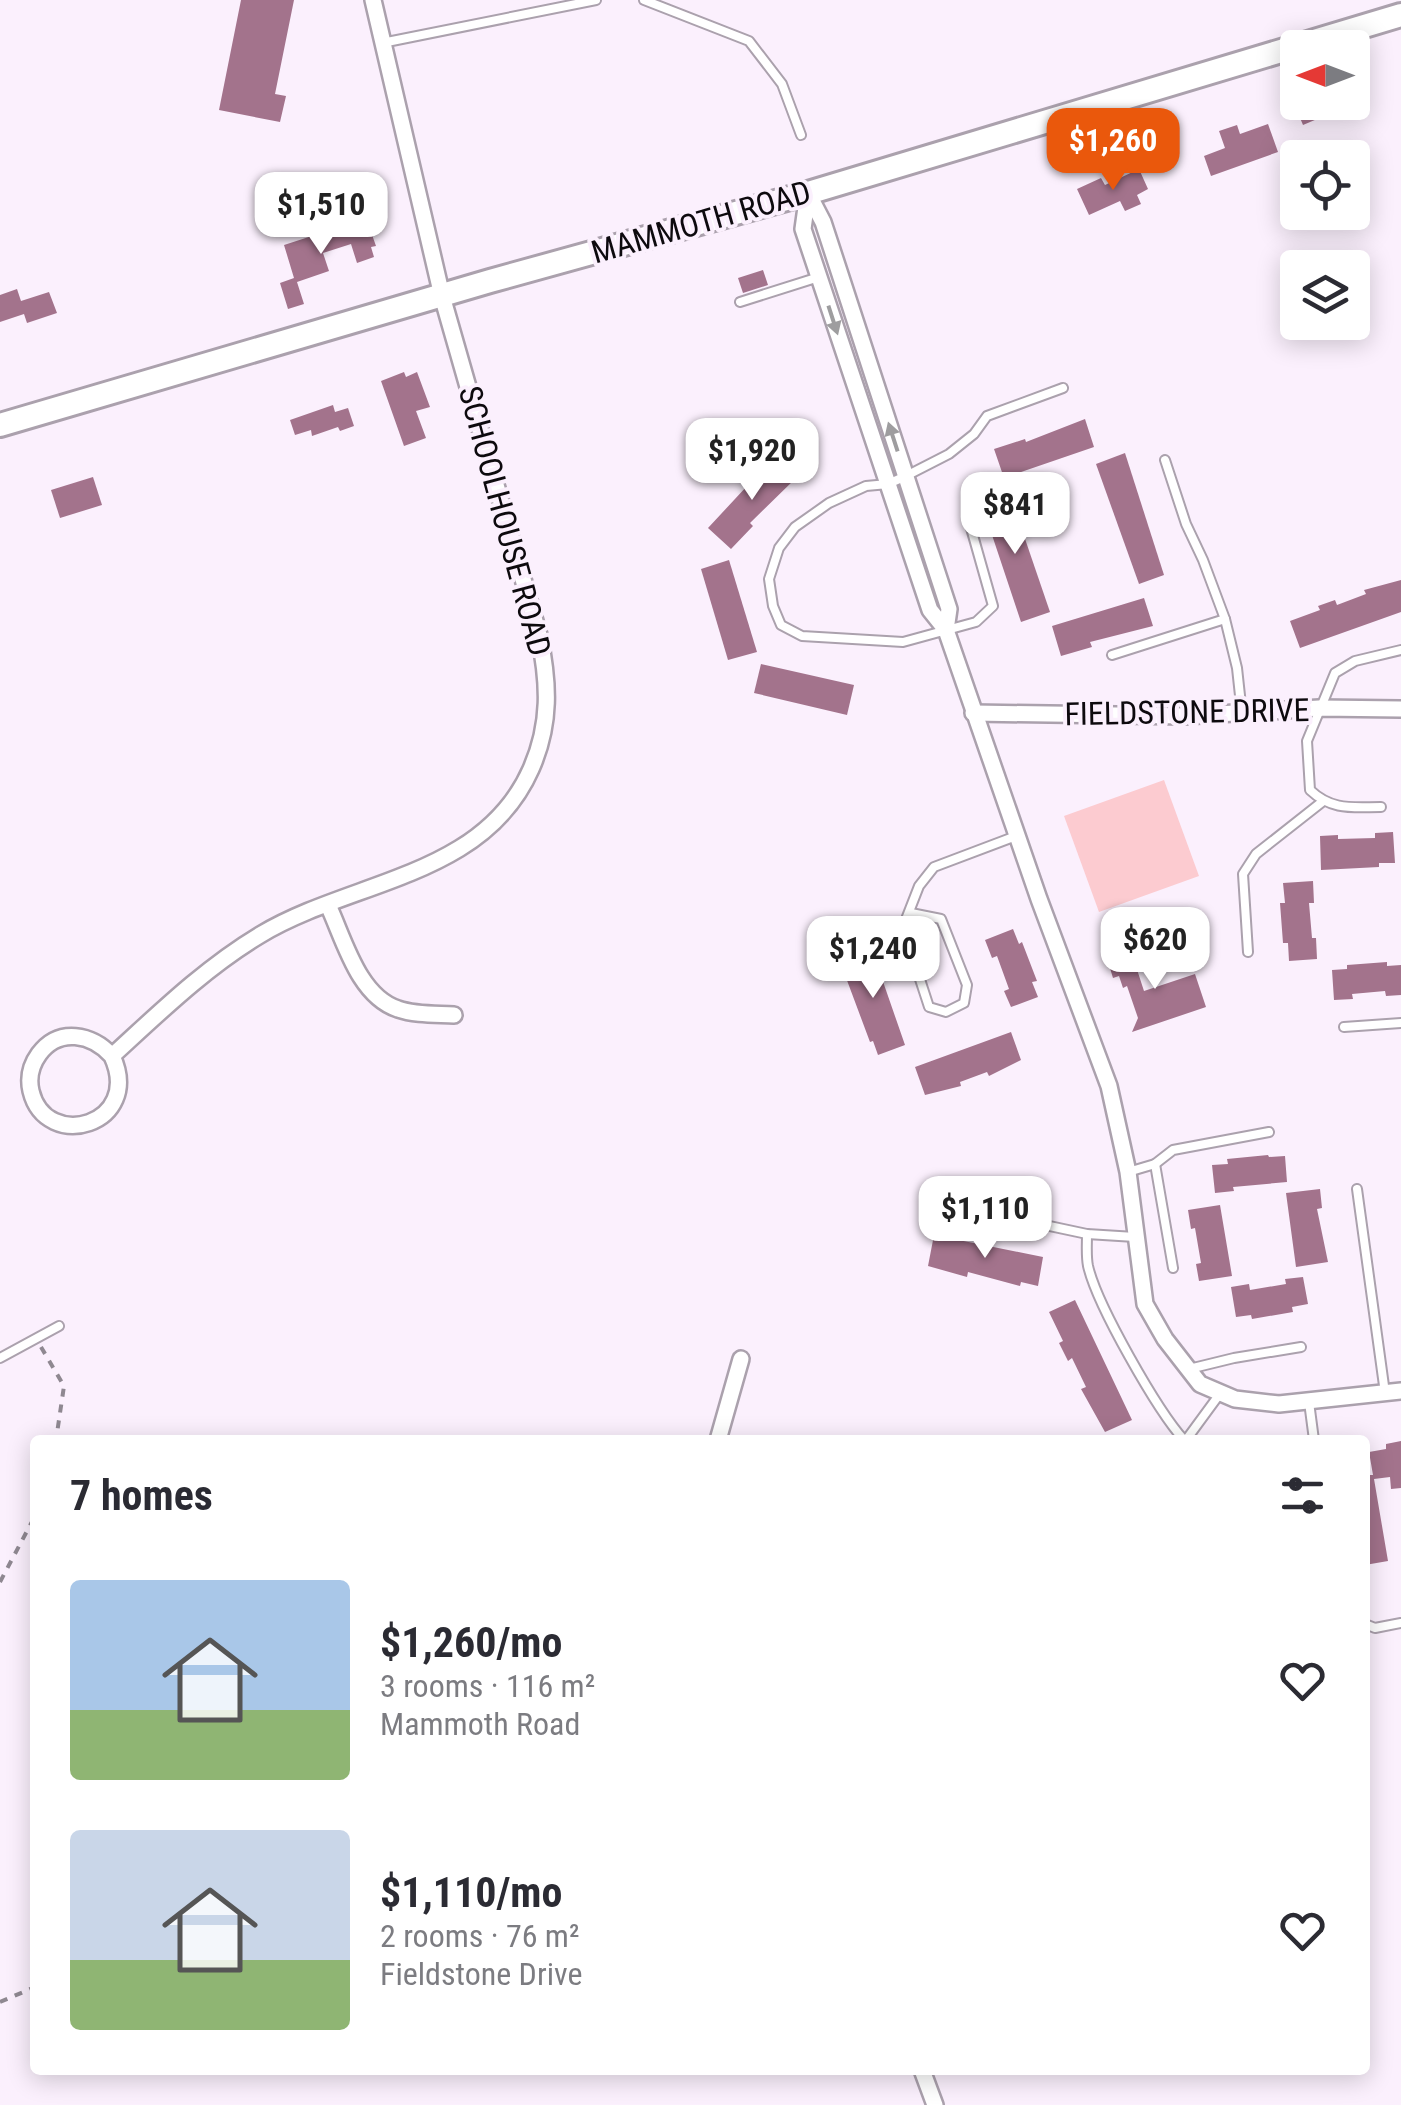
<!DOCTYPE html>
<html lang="en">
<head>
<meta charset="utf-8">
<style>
  :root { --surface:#fff; --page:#f2f2f3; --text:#2b2b33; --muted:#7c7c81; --accent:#ea580c }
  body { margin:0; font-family:"Roboto Condensed",sans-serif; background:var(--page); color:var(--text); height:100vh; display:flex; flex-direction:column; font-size:38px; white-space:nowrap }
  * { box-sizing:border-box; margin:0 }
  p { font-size:32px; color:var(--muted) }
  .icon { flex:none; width:55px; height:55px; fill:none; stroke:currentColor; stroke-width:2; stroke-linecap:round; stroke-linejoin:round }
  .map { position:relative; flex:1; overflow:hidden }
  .drawer { position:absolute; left:30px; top:1435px; width:1340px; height:640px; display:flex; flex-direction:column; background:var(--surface); border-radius:10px; box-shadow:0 5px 25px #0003 }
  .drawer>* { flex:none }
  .needle { width:65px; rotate:270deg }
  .tools { position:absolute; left:1280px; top:30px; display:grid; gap:20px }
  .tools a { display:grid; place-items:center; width:90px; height:90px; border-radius:10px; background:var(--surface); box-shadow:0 5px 25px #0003; font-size:50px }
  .price { position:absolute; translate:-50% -85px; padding:0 22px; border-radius:20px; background:#fff; color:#222; font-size:32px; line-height:65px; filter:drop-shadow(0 2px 5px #0008) }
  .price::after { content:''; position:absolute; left:50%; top:60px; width:30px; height:22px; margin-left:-15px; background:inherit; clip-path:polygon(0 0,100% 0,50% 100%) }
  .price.on { background:var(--accent); color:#fff }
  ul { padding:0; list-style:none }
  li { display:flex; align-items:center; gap:30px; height:250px; padding:0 40px }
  li span { display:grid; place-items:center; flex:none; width:280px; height:200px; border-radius:10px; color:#555 }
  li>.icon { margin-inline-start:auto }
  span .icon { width:120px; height:120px; fill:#fffc; stroke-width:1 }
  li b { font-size:42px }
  h2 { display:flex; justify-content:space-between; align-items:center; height:120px; padding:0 40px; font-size:42px }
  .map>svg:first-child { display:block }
  .green { fill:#fccbd0 }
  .building { fill:#a3738c }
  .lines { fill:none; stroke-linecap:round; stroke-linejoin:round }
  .service-casing { stroke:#aba1ad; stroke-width:12 }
  .minor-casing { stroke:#aba1ad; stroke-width:20 }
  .secondary-casing { stroke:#aba1ad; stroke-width:28 }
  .path { stroke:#8f8891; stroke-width:4; stroke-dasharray:8 8; stroke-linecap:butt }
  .service { stroke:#fff; stroke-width:8 }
  .minor { stroke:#fff; stroke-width:15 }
  .secondary { stroke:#fff; stroke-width:22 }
  .oneway { fill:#9e9d9f }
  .labels { text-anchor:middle; stroke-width:8; stroke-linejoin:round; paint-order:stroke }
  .street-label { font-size:32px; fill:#0d0a0e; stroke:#fbf0fd }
</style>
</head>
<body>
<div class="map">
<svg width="1401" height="2105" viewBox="0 0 1401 2105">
  <rect width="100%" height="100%" fill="#fbf0fd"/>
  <!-- green -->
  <polygon class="green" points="1164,780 1199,876 1099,912 1064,816"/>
  <!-- building -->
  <g class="building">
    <polygon points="241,0 294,0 275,94 286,96 280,122 219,110"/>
    <polygon points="1303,102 1355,102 1355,103 1303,125 1295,106"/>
    <polygon points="1268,124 1278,152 1211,176 1204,156 1225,148 1219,131 1237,125 1240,134"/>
    <polygon points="1139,169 1148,189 1137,195 1141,204 1125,211 1120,201 1089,215 1077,189 1101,178 1105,185"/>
    <polygon points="349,224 352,235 370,229 376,246 371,247 374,257 357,263 351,244 323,253 329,271 297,282 304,304 288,309 280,283 294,278 284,245"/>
    <polygon points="763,270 768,285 743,293 738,278"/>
    <polygon points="17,289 21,301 49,292 57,313 27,323 24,314 0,322 0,295"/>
    <polygon points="404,372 406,377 417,372 430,407 416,411 426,438 404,446 381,381"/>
    <polygon points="333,405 335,412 348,408 354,426 340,431 338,427 312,436 311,430 295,435 290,420"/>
    <polygon points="1085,419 1094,447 1004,478 994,449 1025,439 1026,442"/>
    <polygon points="1125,453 1164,575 1139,584 1096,464"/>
    <polygon points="774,457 796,478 750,523 753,526 731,549 708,528"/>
    <polygon points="93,477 102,505 60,518 51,490"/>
    <polygon points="1009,492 1050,612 1021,622 981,502"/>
    <polygon points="729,560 757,652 728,660 701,569"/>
    <polygon points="1401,580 1401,612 1300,648 1290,621 1320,610 1318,606 1335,600 1337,605 1366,594 1364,590"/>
    <polygon points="1144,598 1153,626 1090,642 1092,647 1061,656 1052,626"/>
    <polygon points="761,664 854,685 847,715 754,693"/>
    <polygon points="1393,832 1395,863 1379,863 1379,867 1321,870 1320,836 1338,835 1338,839 1375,838 1375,833"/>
    <polygon points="1313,881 1314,903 1309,903 1312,938 1316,938 1317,959 1289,961 1288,943 1283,943 1280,903 1285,903 1283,883"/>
    <polygon points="1167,911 1172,926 1149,934 1144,919"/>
    <polygon points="1013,929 1019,944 1022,942 1037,981 1032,982 1038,997 1011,1007 1004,991 1009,989 997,956 992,958 985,940"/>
    <polygon points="1129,945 1144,991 1195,974 1206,1007 1132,1032 1138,1018 1127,986 1123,988 1119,976 1113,978 1105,952"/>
    <polygon points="871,947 905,1045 878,1055 873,1041 870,1042 845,975 849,973 843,957"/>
    <polygon points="1387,962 1387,966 1401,965 1401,995 1386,996 1385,991 1352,994 1353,999 1334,1000 1332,970 1347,969 1347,965"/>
    <polygon points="1011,1032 1021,1060 989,1076 987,1072 960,1082 961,1086 925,1095 915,1067"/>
    <polygon points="1268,1155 1269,1157 1285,1156 1287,1182 1233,1187 1234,1191 1215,1193 1212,1165 1228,1164 1227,1159"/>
    <polygon points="1320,1189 1322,1208 1317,1209 1328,1262 1296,1267 1286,1193"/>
    <polygon points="1220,1205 1232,1276 1199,1281 1196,1264 1201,1263 1195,1228 1191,1229 1188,1210"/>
    <polygon points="934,1235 1043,1257 1038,1286 1021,1282 1020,1286 968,1272 967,1277 928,1266"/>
    <polygon points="1303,1277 1308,1304 1292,1307 1293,1312 1252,1319 1251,1315 1236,1317 1231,1287 1249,1284 1250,1290 1286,1284 1285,1279"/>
    <polygon points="1075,1300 1132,1420 1105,1432 1081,1389 1086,1387 1072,1358 1068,1361 1059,1343 1063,1341 1049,1312"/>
    <polygon points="1401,1441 1401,1488 1391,1489 1390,1477 1374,1479 1388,1561 1365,1565 1365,1475 1373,1475 1369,1452 1386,1449 1386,1444"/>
  </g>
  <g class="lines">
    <defs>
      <g id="service">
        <polyline points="644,0 749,41 782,84 801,135"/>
        <polyline points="382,43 596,0"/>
        <polyline points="740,302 819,277"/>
        <polyline points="1165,460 1186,524 1203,560 1225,619 1237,668 1242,714"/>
        <polyline points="967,514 993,606 976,622 903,642 802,636 781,625 773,606 769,579 779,548 795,527 829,503 866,486 888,484 906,476 949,454 974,434 987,416 1063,388"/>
        <polyline points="1112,655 1225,619"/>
        <path d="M 1381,807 C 1353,807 1332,811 1310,790 L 1307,741 L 1335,673 L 1355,661 L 1401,650"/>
        <polyline points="911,913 941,919 967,985 964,1003 946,1012 929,1007 903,927 919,886 934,867 1016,836"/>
        <polyline points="1248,952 1243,874 1256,854 1322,802"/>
        <polyline points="1344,1027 1401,1023"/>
        <polyline points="1155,1164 1173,1268"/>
        <polyline points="1128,1172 1155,1164 1173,1150 1269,1132"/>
        <polyline points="1357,1189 1385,1393"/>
        <polyline points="946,1204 1087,1234 1135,1237"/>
        <path d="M 1087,1234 C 1087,1245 1086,1256 1088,1266 C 1097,1305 1157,1410 1184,1440"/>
        <polyline points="0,1358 59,1326"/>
        <polyline points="1189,1369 1234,1358 1301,1347"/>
        <polyline points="1309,1402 1314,1440"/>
        <polyline points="1186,1440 1219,1395"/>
        <polyline points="1365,1624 1375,1628 1401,1623"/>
      </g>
      <g id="minor">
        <polyline points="808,193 803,229 930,610 946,630 1039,899 1109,1086 1128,1172 1145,1304 1165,1339 1200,1384 1235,1399 1279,1404 1401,1391"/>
        <polyline points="808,193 823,222 949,609 946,630"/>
        <polyline points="973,713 1185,716 1319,708 1401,709"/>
        <path d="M 328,905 C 344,939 358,996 398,1009 C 415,1015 435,1014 454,1015"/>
        <path d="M 112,1056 C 144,1125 46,1153 31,1091 C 28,1078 31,1065 39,1054 C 59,1027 92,1034 112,1056 C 159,1013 205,968 260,935 C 351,880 483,878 531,769 C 551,724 549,683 539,635 L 442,296 L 373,0"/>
        <polyline points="718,1440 741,1359"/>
        <polyline points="922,2070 935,2105"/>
      </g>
      <polyline id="secondary" points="0,425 490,281 808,193 1401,15"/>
    </defs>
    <!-- service casing -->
    <use href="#service" class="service-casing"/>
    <!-- minor casing -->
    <use href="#minor" class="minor-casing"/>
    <!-- secondary casing -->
    <use href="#secondary" class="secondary-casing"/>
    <!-- path -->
    <g class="path">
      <polyline points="41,1347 64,1386 56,1440"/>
      <polyline points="0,1582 35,1516"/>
      <polyline points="0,2002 35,1987"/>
    </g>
    <!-- service -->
    <use href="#service" class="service"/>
    <!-- minor -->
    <use href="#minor" class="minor"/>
    <!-- secondary -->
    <use href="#secondary" class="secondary"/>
  </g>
  <!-- one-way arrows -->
  <defs><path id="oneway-solid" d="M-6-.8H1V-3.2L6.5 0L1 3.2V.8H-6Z" transform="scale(2.5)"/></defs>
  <g class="oneway">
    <use href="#oneway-solid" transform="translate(833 320) rotate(72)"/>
    <use href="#oneway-solid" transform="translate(893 437) rotate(-108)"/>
  </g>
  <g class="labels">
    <!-- street labels -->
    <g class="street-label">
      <text transform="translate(701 222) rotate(-16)" y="11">MAMMOTH ROAD</text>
      <text transform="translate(505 521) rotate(75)" y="11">SCHOOLHOUSE ROAD</text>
      <text transform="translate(1187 712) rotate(-1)" y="11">FIELDSTONE DRIVE</text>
    </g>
  </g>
</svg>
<div class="tools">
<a><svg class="needle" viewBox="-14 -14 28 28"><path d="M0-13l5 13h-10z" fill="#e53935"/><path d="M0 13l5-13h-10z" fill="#7c7c81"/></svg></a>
<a><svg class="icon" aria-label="locate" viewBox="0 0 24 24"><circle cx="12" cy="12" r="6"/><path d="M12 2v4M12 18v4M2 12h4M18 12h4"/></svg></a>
<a><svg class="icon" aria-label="layers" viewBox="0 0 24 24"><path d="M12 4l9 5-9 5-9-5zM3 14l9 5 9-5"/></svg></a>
</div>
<b class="price on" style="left:1113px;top:193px">$1,260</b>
<b class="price" style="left:321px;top:257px">$1,510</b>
<b class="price" style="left:752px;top:503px">$1,920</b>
<b class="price" style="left:1015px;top:557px">$841</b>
<b class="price" style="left:1155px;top:992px">$620</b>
<b class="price" style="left:873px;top:1001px">$1,240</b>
<b class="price" style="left:985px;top:1261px">$1,110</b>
<section class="drawer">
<h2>7 homes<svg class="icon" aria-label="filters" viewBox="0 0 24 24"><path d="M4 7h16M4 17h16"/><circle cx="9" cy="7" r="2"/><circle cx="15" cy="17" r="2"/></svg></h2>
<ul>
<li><span style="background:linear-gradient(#a9c7e8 65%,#8fb573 0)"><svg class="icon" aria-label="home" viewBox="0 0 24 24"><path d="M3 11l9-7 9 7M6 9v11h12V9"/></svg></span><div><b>$1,260/mo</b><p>3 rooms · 116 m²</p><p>Mammoth Road</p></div><svg class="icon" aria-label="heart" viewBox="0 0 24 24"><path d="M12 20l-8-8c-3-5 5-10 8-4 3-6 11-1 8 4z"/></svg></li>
<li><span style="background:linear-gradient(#c9d6e8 65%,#8fb573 0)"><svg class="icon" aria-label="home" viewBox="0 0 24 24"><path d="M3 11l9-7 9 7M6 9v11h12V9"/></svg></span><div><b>$1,110/mo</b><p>2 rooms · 76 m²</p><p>Fieldstone Drive</p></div><svg class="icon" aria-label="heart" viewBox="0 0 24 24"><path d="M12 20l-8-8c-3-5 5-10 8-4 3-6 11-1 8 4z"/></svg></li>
</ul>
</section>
</div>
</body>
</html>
